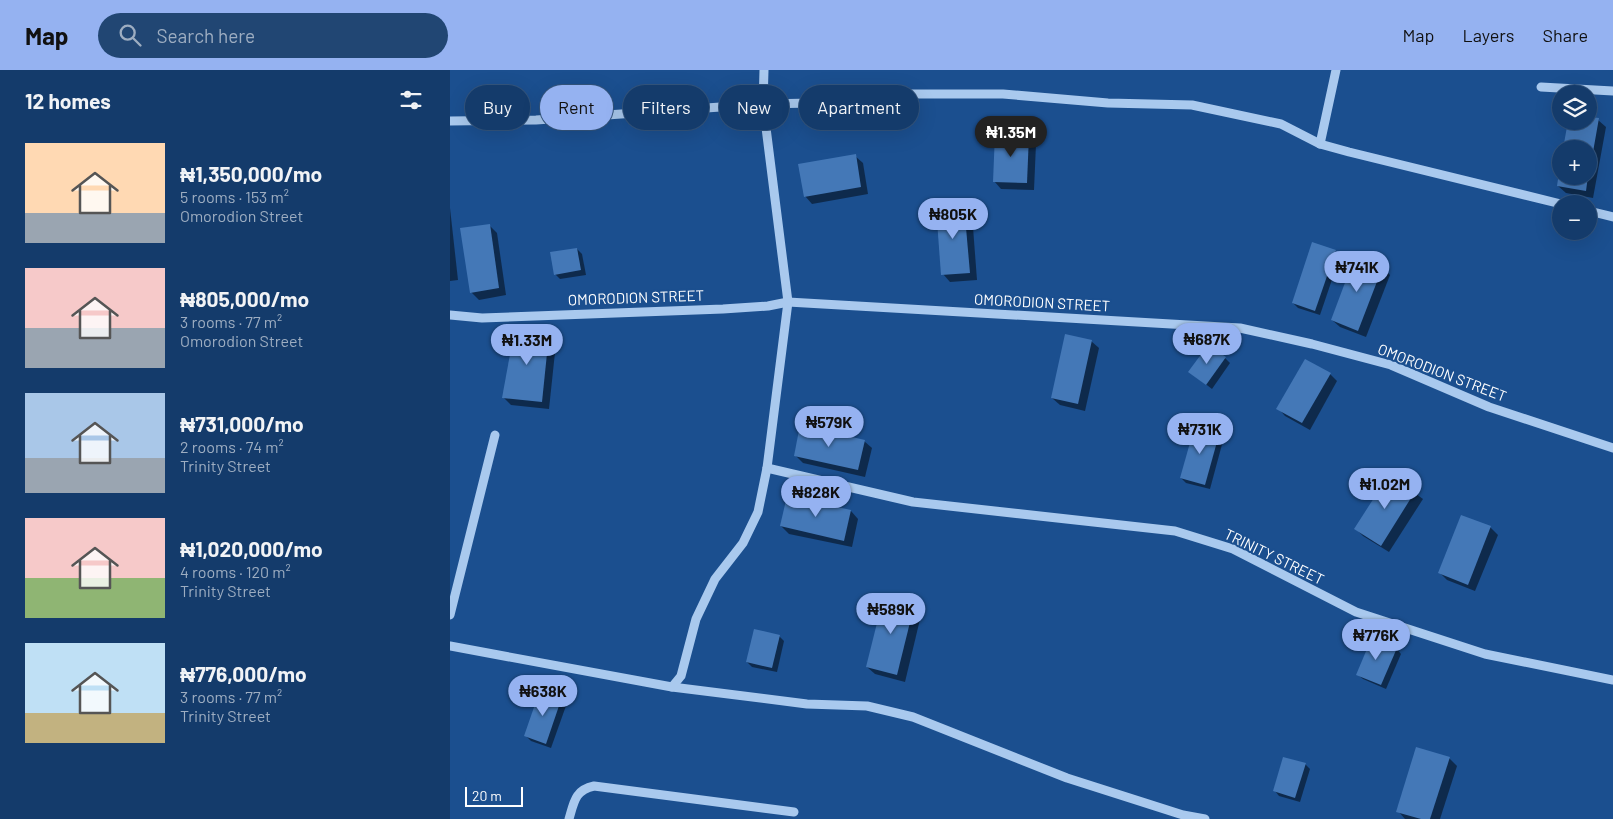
<!DOCTYPE html>
<html lang="en">
<head>
<meta charset="utf-8">
<style>
  :root { --surface:#143b6b; --page:#214673; --text:#f1f3f6; --muted:#9dadc1; --line:#33557e; --accent:#95b2f1 }
  body { margin:0; font-family:Barlow,sans-serif; background:var(--page); color:var(--text); height:100vh; display:flex; flex-direction:column; font-size:19px; white-space:nowrap }
  * { box-sizing:border-box; margin:0 }
  p { font-size:16px; color:var(--muted) }
  .icon { flex:none; width:28px; height:28px; fill:none; stroke:currentColor; stroke-width:2; stroke-linecap:round; stroke-linejoin:round }
  .map { position:relative; flex:1; overflow:hidden }
  .sheet { display:flex; flex-direction:column; background:var(--surface); width:450px }
  .sheet>* { flex:none }
  .guide { position:absolute; left:15px; top:15px; width:475px; height:45px; display:flex; gap:10px }
  .tools { position:absolute; left:1102px; top:15px; display:grid; gap:10px }
  .tools a { display:grid; place-items:center; width:45px; height:45px; border-radius:50%; background:var(--surface); box-shadow:0 5px 20px #0002,0 0 0 1px var(--line); font-size:25px }
  .scale { position:absolute; left:15px; bottom:12px; width:58px; box-sizing:border-box; padding-left:5px; border:2px solid #fff; border-top:0; font-size:14px; line-height:18px; white-space:nowrap; color:#fff; -webkit-text-stroke:4px #1b4f8f; paint-order:stroke }
  .price { position:absolute; translate:-50% -42px; padding:0 11px; border-radius:18px; background:var(--accent); color:#111; font-size:16px; line-height:32px; filter:drop-shadow(0 1px 2px #0008) }
  .price::after { content:''; position:absolute; left:50%; top:30px; width:15px; height:11px; margin-left:-8px; background:inherit; clip-path:polygon(0 0,100% 0,50% 100%) }
  .price.current { background:#222; color:#fff }
  ul { padding:0; list-style:none }
  li { display:flex; align-items:center; gap:15px; height:125px; padding:0 25px }
  li span { display:grid; place-items:center; flex:none; width:140px; height:100px; border-radius:0px; color:#555 }
  li>.icon { margin-inline-start:auto }
  span .icon { width:60px; height:60px; fill:#fffc; stroke-width:1 }
  li b { font-size:21px }
  h2 { display:flex; justify-content:space-between; align-items:center; height:60px; padding:0 25px; font-size:21px }
  .tag { padding:0 18px; border-radius:22px; background:var(--surface); box-shadow:0 5px 20px #0002,0 0 0 1px var(--line); font-size:18px; line-height:45px }
  .tag.current { background:var(--accent); color:#111 }
  header { display:flex; align-items:center; gap:30px; box-sizing:border-box; height:70px; padding:0 25px; background:var(--accent); color:#111 }
  header strong { font-size:24px }
  nav { display:flex; gap:28px; margin-inline-start:auto; font-size:18px }
  .search { width:350px; height:45px; background:var(--page); display:flex; align-items:center; gap:12px; box-sizing:border-box; padding:0 18px; border-radius:28px; color:var(--muted); font-size:19px }
  main { display:flex; flex:1; min-height:0 }
  .map>svg:first-child { display:block }
  .shadow { fill:#0007 }
  .building { fill:#4478b7 }
  .lines { fill:none; stroke-linecap:round; stroke-linejoin:round }
  .minor { stroke:#a9c9ee; stroke-width:9 }
  .labels { text-anchor:middle; stroke-width:4; stroke-linejoin:round; paint-order:stroke }
  .street-label { font-size:15px; fill:#fff; stroke:#1b4f8f }
</style>
</head>
<body>
<header>
<strong>Map</strong>
<div class="search"><svg class="icon" aria-label="search" viewBox="0 0 24 24"><circle cx="10" cy="10" r="6"/><path d="M15 15l6 6"/></svg>Search here</div>
<nav><a>Map</a><a>Layers</a><a>Share</a></nav>
</header>
<main>
<section class="sheet">
<h2>12 homes<svg class="icon" aria-label="filters" viewBox="0 0 24 24"><path d="M4 7h16M4 17h16"/><circle cx="9" cy="7" r="2"/><circle cx="15" cy="17" r="2"/></svg></h2>
<ul>
<li><span style="background:linear-gradient(#ffd9b3 70%,#9aa5b1 0)"><svg class="icon" aria-label="home" viewBox="0 0 24 24"><path d="M3 11l9-7 9 7M6 9v11h12V9"/></svg></span><div><b>₦1,350,000/mo</b><p>5 rooms · 153 m²</p><p>Omorodion Street</p></div></li>
<li><span style="background:linear-gradient(#f6c9c9 60%,#9aa5b1 0)"><svg class="icon" aria-label="home" viewBox="0 0 24 24"><path d="M3 11l9-7 9 7M6 9v11h12V9"/></svg></span><div><b>₦805,000/mo</b><p>3 rooms · 77 m²</p><p>Omorodion Street</p></div></li>
<li><span style="background:linear-gradient(#a9c7e8 65%,#9aa5b1 0)"><svg class="icon" aria-label="home" viewBox="0 0 24 24"><path d="M3 11l9-7 9 7M6 9v11h12V9"/></svg></span><div><b>₦731,000/mo</b><p>2 rooms · 74 m²</p><p>Trinity Street</p></div></li>
<li><span style="background:linear-gradient(#f6c9c9 60%,#8fb573 0)"><svg class="icon" aria-label="home" viewBox="0 0 24 24"><path d="M3 11l9-7 9 7M6 9v11h12V9"/></svg></span><div><b>₦1,020,000/mo</b><p>4 rooms · 120 m²</p><p>Trinity Street</p></div></li>
<li><span style="background:linear-gradient(#bfe0f5 70%,#c2b280 0)"><svg class="icon" aria-label="home" viewBox="0 0 24 24"><path d="M3 11l9-7 9 7M6 9v11h12V9"/></svg></span><div><b>₦776,000/mo</b><p>3 rooms · 77 m²</p><p>Trinity Street</p></div></li>
</ul>
</section>
<div class="map">
<svg width="1163" height="749" viewBox="0 0 1163 749">
  <rect width="100%" height="100%" fill="#1b4f8f"/>
  <!-- shadow -->
  <g class="shadow">
    <polygon points="1139,48 1148,50 1156,57 1143,128 1116,123 1108,116 1111,97 1111,106 1139,106"/>
    <polygon points="578,66 586,74 584,120 551,119 544,111"/>
    <polygon points="405,86 413,93 418,124 362,134 355,126"/>
    <polygon points="514,136 522,144 527,210 500,212 493,204"/>
    <polygon points="0,138 8,210 0,211"/>
    <polygon points="39,155 47,163 56,225 29,230 21,222"/>
    <polygon points="127,179 132,184 136,205 110,209 105,204"/>
    <polygon points="885,181 890,186 870,245 848,238 843,233"/>
    <polygon points="932,197 940,205 916,267 890,257 882,250"/>
    <polygon points="99,266 106,273 99,339 61,335 54,328"/>
    <polygon points="641,271 649,278 635,341 610,335 602,328"/>
    <polygon points="775,288 780,293 762,319 740,302"/>
    <polygon points="880,304 887,311 860,360 835,346 828,338"/>
    <polygon points="769,363 774,367 760,419 736,413 731,408"/>
    <polygon points="414,371 422,378 415,407 353,393 345,385"/>
    <polygon points="940,405 973,429 939,482 913,466 906,459"/>
    <polygon points="338,427 401,441 408,449 402,477 339,464 331,456"/>
    <polygon points="1040,457 1048,465 1025,521 997,510 989,502"/>
    <polygon points="465,533 472,541 455,612 425,604 417,597"/>
    <polygon points="329,566 334,571 327,602 302,597 297,592"/>
    <polygon points="947,579 951,584 936,619 913,609 908,605"/>
    <polygon points="91,622 112,628 117,633 101,678 81,671 76,666"/>
    <polygon points="999,688 1007,696 990,749 955,749 948,741"/>
    <polygon points="855,694 860,699 850,732 829,726 825,721"/>
  </g>
  <!-- building -->
  <g class="building">
    <polygon points="1139,47 1149,48 1140,99 1139,79 1113,79 1118,51 1139,51"/>
    <polygon points="545,63 579,65 577,113 543,112"/>
    <polygon points="406,84 411,117 354,127 348,94"/>
    <polygon points="1110,95 1111,106 1138,106 1136,121 1107,116"/>
    <polygon points="514,135 520,203 491,205 486,137"/>
    <polygon points="40,154 49,218 20,223 10,158"/>
    <polygon points="862,172 886,180 865,241 842,233"/>
    <polygon points="127,178 131,200 104,205 100,182"/>
    <polygon points="905,186 933,196 908,261 881,250"/>
    <polygon points="65,257 99,264 92,332 52,328"/>
    <polygon points="615,264 642,270 628,334 601,328"/>
    <polygon points="758,275 776,287 756,315 738,302"/>
    <polygon points="855,289 881,303 852,353 826,339"/>
    <polygon points="350,355 415,370 408,400 344,386"/>
    <polygon points="745,355 770,361 755,415 730,408"/>
    <polygon points="940,403 966,420 931,476 904,459"/>
    <polygon points="337,426 401,440 394,471 330,456"/>
    <polygon points="1011,445 1041,456 1018,515 988,503"/>
    <polygon points="434,525 465,532 447,605 416,597"/>
    <polygon points="304,559 330,565 322,598 296,592"/>
    <polygon points="922,567 947,578 931,615 906,605"/>
    <polygon points="90,620 112,627 96,674 74,666"/>
    <polygon points="966,677 1000,687 980,749 971,749 946,742"/>
    <polygon points="833,687 856,693 845,728 823,721"/>
  </g>
  <g class="lines">
    <!-- minor -->
    <g class="minor">
      <polyline points="1091,17 1163,21"/>
      <polyline points="0,51 86,50 313,34 362,33 462,24 553,24 658,33 742,35 831,54 870,74 899,82 1111,134"/>
      <polyline points="870,74 886,0"/>
      <polyline points="1139,141 1163,147"/>
      <polyline points="0,245 32,248 273,239 318,236 338,232 790,258 862,274 941,295 1039,337 1163,378"/>
      <polyline points="317,398 463,432 725,461 783,479 906,542 1035,584 1163,610"/>
      <polyline points="0,545 45,365"/>
      <polyline points="0,576 222,617 357,634 417,636 463,647 617,708 733,745 755,749"/>
      <polyline points="222,617 231,606 246,549 265,509 293,473 308,442 317,398 338,232 313,34 314,0"/>
      <path d="M 119,749 C 124,732 125,720 144,716 L 344,742"/>
    </g>
  </g>
  <g class="labels">
    <!-- street labels -->
    <g class="street-label">
      <text transform="translate(186 228) rotate(-2)" y="5">OMORODION STREET</text>
      <text transform="translate(592 233) rotate(3)" y="5">OMORODION STREET</text>
      <text transform="translate(992 303) rotate(21)" y="5">OMORODION STREET</text>
      <text transform="translate(824 487) rotate(26)" y="5">TRINITY STREET</text>
    </g>
  </g>
</svg>
<div class="tools">
<a><svg class="icon" aria-label="layers" viewBox="0 0 24 24"><path d="M12 4l9 5-9 5-9-5zM3 14l9 5 9-5"/></svg></a>
<a>+</a>
<a>−</a>
</div>
<div class="scale">20 m</div>
<b class="price current" style="left:561px;top:88px">₦1.35M</b>
<b class="price" style="left:503px;top:170px">₦805K</b>
<b class="price" style="left:907px;top:223px">₦741K</b>
<b class="price" style="left:757px;top:295px">₦687K</b>
<b class="price" style="left:77px;top:296px">₦1.33M</b>
<b class="price" style="left:379px;top:378px">₦579K</b>
<b class="price" style="left:750px;top:385px">₦731K</b>
<b class="price" style="left:935px;top:440px">₦1.02M</b>
<b class="price" style="left:366px;top:448px">₦828K</b>
<b class="price" style="left:441px;top:565px">₦589K</b>
<b class="price" style="left:926px;top:591px">₦776K</b>
<b class="price" style="left:93px;top:647px">₦638K</b>
<div class="guide">
<a class="tag">Buy</a>
<a class="tag current">Rent</a>
<a class="tag">Filters</a>
<a class="tag">New</a>
<a class="tag">Apartment</a>
</div>
</div>
</main>
</body>
</html>
